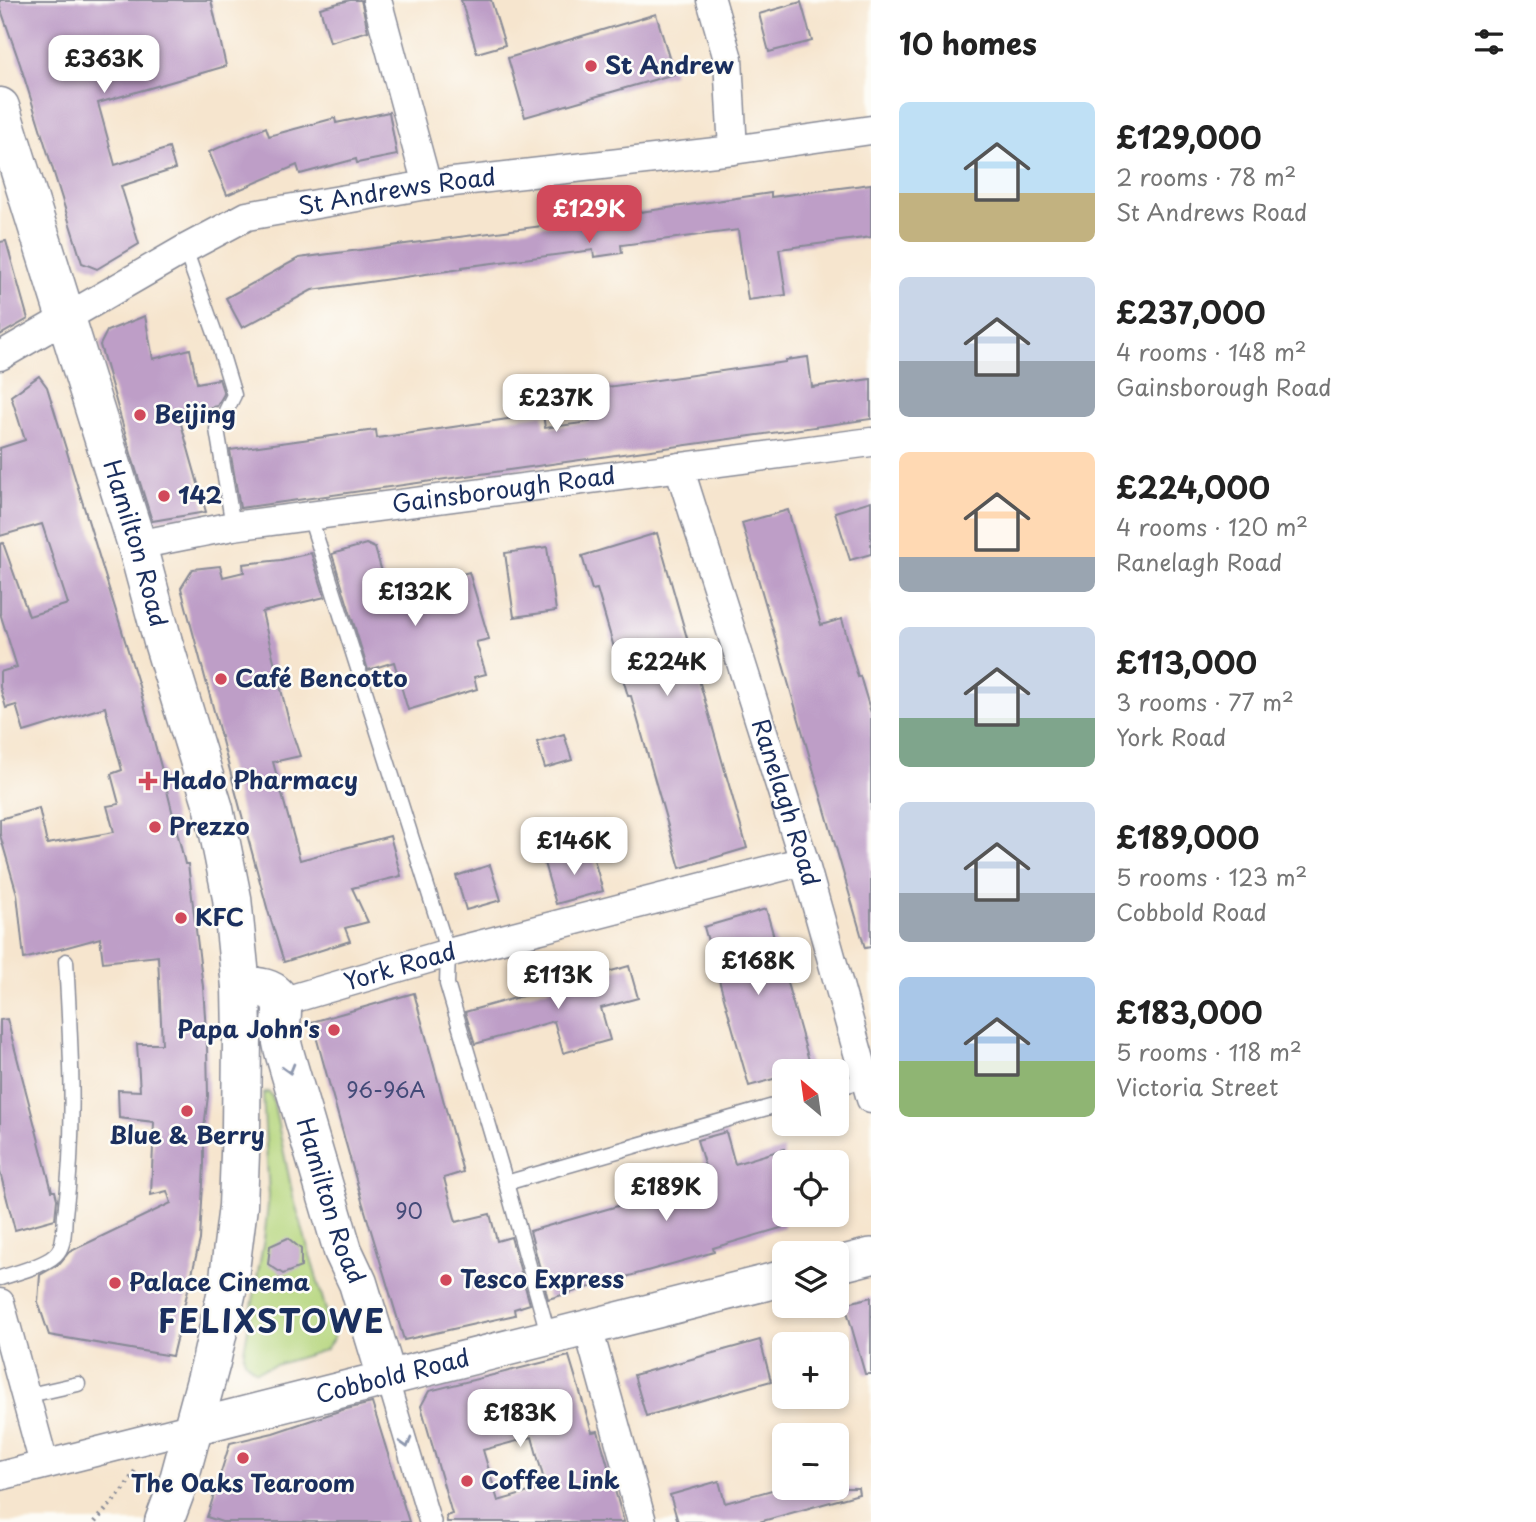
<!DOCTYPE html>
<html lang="en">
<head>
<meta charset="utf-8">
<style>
  :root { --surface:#fff; --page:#f2f2f2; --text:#222; --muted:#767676; --accent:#d1495b }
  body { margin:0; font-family:"Playpen Sans",sans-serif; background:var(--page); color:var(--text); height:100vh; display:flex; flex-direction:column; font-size:26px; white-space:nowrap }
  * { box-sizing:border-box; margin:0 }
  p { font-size:23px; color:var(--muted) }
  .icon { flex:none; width:38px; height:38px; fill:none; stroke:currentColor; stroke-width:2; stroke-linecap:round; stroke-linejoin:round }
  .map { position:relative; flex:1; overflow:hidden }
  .panel { display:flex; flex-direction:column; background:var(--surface); width:665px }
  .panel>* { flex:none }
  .needle { width:46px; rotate:331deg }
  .controls { position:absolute; left:772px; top:1059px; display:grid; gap:14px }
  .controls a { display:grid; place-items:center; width:77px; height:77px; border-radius:10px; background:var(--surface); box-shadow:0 4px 10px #0003; font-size:35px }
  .price { position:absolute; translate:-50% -60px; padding:0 16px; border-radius:14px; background:#fff; color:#222; font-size:23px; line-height:46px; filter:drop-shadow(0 2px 4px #0008) }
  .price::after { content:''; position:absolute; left:50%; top:42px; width:21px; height:16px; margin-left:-10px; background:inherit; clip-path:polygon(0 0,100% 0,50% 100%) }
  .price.selected { background:var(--accent); color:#fff }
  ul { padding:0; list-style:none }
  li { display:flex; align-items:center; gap:21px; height:175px; padding:0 28px }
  li span { display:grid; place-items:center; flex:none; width:196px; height:140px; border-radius:10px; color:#555 }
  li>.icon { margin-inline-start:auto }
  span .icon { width:84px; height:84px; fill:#fffc; stroke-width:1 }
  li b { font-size:30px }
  h2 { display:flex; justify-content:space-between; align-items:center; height:84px; padding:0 28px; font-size:30px }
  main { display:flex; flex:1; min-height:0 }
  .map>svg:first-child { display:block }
  .green { fill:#b6d67e; stroke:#68826e; stroke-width:2 }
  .building { fill:#be9ec7; fill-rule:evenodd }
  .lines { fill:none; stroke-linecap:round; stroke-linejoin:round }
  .service-casing { stroke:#888a96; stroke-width:17 }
  .pedestrian-casing { stroke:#888a96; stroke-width:24 }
  .minor-casing { stroke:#888a96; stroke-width:31 }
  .tertiary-casing { stroke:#888a96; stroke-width:38 }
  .secondary-casing { stroke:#888a96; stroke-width:41 }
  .primary-casing { stroke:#888a96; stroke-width:41 }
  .path { stroke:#888a96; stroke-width:4.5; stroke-dasharray:2 5; stroke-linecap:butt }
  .service { stroke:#fff; stroke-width:14 }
  .pedestrian { stroke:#fff; stroke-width:21 }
  .minor { stroke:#fff; stroke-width:28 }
  .tertiary { stroke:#fff; stroke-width:35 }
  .secondary { stroke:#fff; stroke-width:38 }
  .primary { stroke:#fff; stroke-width:38 }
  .oneway { stroke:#8d97ae }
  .poi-dot { fill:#d1495b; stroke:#fdfcf7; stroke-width:2.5 }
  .labels { text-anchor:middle; stroke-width:5; stroke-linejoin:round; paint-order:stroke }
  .number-label { font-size:21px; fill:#444b78 }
  .poi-label { font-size:24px; font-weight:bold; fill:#1b2f5e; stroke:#fdfcf7; text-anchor:start }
  .street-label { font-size:24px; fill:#1b2f5e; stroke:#fdfcf7 }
  .district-label { font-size:32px; font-weight:bold; letter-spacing:2px; fill:#1b2f5e; stroke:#fdfcf7 }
</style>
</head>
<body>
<main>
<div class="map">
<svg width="871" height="1522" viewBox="0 0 871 1522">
  <rect width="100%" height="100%" fill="#fdfcf7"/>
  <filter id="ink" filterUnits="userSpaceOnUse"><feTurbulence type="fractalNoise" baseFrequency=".0143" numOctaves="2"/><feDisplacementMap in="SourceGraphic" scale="14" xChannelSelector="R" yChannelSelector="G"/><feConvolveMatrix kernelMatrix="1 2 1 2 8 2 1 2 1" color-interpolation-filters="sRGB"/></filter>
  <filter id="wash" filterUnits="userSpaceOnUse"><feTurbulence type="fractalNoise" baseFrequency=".00686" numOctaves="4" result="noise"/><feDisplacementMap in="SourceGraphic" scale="28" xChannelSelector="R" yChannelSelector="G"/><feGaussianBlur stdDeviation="1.57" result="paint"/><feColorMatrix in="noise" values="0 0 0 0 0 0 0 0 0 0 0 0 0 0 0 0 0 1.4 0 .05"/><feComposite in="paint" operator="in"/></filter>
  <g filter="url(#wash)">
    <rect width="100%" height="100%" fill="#f6e5ce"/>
    <!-- green -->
    <path class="green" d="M 268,1092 L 272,1096 L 293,1196 L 334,1338 L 325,1350 L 256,1371 C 242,1361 242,1357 246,1340 L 264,1239 L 269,1196 L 263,1094 Z"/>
    <g id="blocks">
      <!-- building -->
      <g class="building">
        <polygon points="0,0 211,0 226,66 98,103 115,165 169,148 175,169 121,186 139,244 97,269 82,263 20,64 0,7"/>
        <polygon points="350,0 361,0 368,31 330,42 320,8"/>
        <polygon points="461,0 491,0 505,45 477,53"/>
        <polygon points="801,2 812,41 769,52 759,14"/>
        <polygon points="656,14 674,74 525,117 508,58"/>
        <polygon points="389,112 397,155 357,163 356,159 300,174 297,165 227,195 209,152 266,127 269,136 335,118 336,123"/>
        <polygon points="871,184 871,237 779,249 786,295 748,300 738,230 621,245 622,253 594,257 593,250 462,267 462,269 312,290 242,328 226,298 299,258 565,223 771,193 771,197"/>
        <polygon points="6,241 28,319 0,335 0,242"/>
        <polygon points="145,316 153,359 190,349 197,383 219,379 224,394 217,406 178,413 206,512 152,521 132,457 100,345 107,331"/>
        <polygon points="808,357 812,387 871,379 871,419 240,508 230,450 376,430 377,438 543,414 545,428 590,422 585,390 786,362 786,360"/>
        <polygon points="39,376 47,387 139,686 163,774 185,864 188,864 192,897 203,987 207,1046 208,1096 204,1128 204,1164 200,1240 172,1356 49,1335 38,1302 40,1275 59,1264 69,1252 171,1203 167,1191 151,1195 154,1122 119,1118 118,1090 140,1091 137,1044 162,1044 158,956 103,962 100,938 24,959 17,894 0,835 0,819 39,808 47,844 114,832 107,806 119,804 111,774 122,770 105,707 24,732 16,705 6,708 0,687 0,672 17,667 0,613 0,544 3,543 29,616 68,604 42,524 0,536 0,448 25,440 11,396"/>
        <polygon points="871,501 871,554 850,560 835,512"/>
        <polygon points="788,510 821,625 842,619 858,677 860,676 871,713 871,947 865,948 742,523"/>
        <polygon points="657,533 747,848 680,868 631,696 628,696 597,589 592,590 582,556"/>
        <polygon points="366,544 375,548 389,596 469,572 489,639 476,642 486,674 474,677 477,689 408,710 394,662 368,670 332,554"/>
        <polygon points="547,547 556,611 514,617 505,553"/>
        <polygon points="311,553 325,597 262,612 290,726 300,756 273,762 300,860 390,836 401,876 352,888 368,922 345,928 350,941 284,962 268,911 244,823 181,588 193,569 220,566 223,577 244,572 243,564 281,560"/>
        <polygon points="564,734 572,760 545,768 537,742"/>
        <polygon points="591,849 603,891 556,904 544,863"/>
        <polygon points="490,865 501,900 466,910 456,876"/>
        <polygon points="766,909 812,1071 784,1071 784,1076 749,1086 704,927"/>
        <polygon points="629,966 638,998 601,1008 610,1040 563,1053 554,1021 475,1044 465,1012"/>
        <polygon points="414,993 463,1172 444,1178 456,1222 490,1214 497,1241 511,1237 530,1304 514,1309 515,1315 404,1340 362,1201 312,1022"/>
        <polygon points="7,1019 52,1191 55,1191 57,1199 55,1219 15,1230 0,1172 0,1020"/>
        <polygon points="726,1132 735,1164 784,1149 784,1227 713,1248 714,1252 548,1299 530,1231 709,1180 697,1140"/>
        <polygon points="288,1238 301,1249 301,1267 283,1274 268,1264 270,1246"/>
        <polygon points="871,1297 871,1374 865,1374 845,1304"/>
        <polygon points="760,1340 771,1381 646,1416 634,1375"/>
        <path d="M 569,1356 L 592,1432 L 598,1431 L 624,1522 L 447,1522 L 446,1516 L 452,1514 L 421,1406 L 429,1391 ZM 532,1437 L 546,1487 L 498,1501 L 483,1450 Z"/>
        <polygon points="372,1403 409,1522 222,1522 207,1517 230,1443 273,1433 342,1410"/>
        <polygon points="719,1481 725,1503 779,1488 858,1488 859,1494 759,1522 678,1522 670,1495"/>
      </g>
    </g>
  </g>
  <g filter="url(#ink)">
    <use href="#blocks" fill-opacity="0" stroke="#888a96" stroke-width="2"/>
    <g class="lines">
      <defs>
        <g id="service">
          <polyline points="185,249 218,342 234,395 217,429 233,526"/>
          <polyline points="310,517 448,953 447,984 506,1183 549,1337"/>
          <polyline points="836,1088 866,1080"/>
          <polyline points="506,1183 784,1103"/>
          <path d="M 0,1278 C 15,1273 49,1265 58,1252 C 65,1243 64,1225 65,1215 C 76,1131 71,1046 66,961"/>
          <polyline points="25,1396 78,1384"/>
        </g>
        <polyline id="pedestrian" points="387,1378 430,1522"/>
        <g id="minor">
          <polyline points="377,0 427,185"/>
          <polyline points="711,0 728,59 733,150"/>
          <path id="s1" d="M 0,356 L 185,249 L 247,216 L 427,185 L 733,150 L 871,130"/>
          <path id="s2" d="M 679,467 L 804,861 L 871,1099"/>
          <path id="s3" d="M 137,545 L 233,526 L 871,442"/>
          <path id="s4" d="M 281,1002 L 448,953 L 804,861"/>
          <polyline points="0,1303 44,1464"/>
          <polyline points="588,1328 642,1522"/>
          <polyline points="0,1476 194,1427"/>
        </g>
        <g id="tertiary">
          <polyline points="836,1265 871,1256"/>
          <path id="s5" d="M 194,1427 L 784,1278"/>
        </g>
        <g id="secondary">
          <path id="s6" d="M 241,987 C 259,985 282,988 282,1011 C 282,1018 280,1026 281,1033 C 281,1041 283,1048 285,1055 L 343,1251 L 358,1283 L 387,1378"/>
        </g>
        <g id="primary">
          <path id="s7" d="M 0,107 L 137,545 L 163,642 L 214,809 L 232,898 L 241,987 L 242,1038 L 241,1128 L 238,1206 L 228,1286 L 211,1362 L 177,1487 L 164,1522"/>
        </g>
      </defs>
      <!-- service casing -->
      <use href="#service" class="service-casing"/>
      <!-- pedestrian casing -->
      <use href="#pedestrian" class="pedestrian-casing"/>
      <!-- minor casing -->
      <use href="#minor" class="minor-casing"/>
      <!-- tertiary casing -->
      <use href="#tertiary" class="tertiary-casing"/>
      <!-- secondary casing -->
      <use href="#secondary" class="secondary-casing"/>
      <!-- primary casing -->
      <use href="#primary" class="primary-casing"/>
      <!-- path -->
      <polyline class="path" points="95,1522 124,1489 135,1471"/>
      <!-- service -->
      <use href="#service" class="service"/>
      <!-- pedestrian -->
      <use href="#pedestrian" class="pedestrian"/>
      <!-- minor -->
      <use href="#minor" class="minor"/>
      <!-- tertiary -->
      <use href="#tertiary" class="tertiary"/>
      <!-- secondary -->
      <use href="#secondary" class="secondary"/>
      <!-- primary -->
      <use href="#primary" class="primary"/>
    </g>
    <!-- one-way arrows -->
    <defs><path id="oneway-chevron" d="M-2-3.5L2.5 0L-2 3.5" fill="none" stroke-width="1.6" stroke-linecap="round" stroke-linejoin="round" transform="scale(1.75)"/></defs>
    <g class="oneway">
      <use href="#oneway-chevron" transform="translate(289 1069) rotate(74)"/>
      <use href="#oneway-chevron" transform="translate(406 1443) rotate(74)"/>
    </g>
  </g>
  <!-- markers -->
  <g class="poi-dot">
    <circle cx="591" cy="66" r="7"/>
    <circle cx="140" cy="415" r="7"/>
    <circle cx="164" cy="496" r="7"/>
    <circle cx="221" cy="679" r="7"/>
    <path d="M144.5 770.5h7v7h7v7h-7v7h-7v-7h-7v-7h7z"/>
    <circle cx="155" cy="827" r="7"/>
    <circle cx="181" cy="918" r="7"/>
    <circle cx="334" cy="1030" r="7"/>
    <circle cx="187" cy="1111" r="7"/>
    <circle cx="446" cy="1280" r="7"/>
    <circle cx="115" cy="1283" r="7"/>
    <circle cx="243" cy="1458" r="7"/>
    <circle cx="467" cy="1481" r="7"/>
  </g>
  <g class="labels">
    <!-- number labels -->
    <g class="number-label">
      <text x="386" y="1098">96-96A</text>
      <text x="409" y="1219">90</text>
    </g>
    <!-- poi labels -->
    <g class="poi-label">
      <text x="605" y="74">St Andrew</text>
      <text x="154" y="423">Beijing</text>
      <text x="178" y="504">142</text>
      <text x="235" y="687">Café Bencotto</text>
      <text x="162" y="789">Hado Pharmacy</text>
      <text x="169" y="835">Prezzo</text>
      <text x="195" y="926">KFC</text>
      <text x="320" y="1038" text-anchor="end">Papa John's</text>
      <text x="187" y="1144" text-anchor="middle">Blue &amp; Berry</text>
      <text x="460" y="1288">Tesco Express</text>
      <text x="129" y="1291">Palace Cinema</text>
      <text x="481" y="1489">Coffee Link</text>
      <text x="243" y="1492" text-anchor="middle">The Oaks Tearoom</text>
    </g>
    <!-- street labels -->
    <g class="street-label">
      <text dy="8" stroke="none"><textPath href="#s1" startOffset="436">St Andrews Road</textPath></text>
      <text dy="8" stroke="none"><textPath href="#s3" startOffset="371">Gainsborough Road</textPath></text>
      <text dy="8" stroke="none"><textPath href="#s7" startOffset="457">Hamilton Road</textPath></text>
      <text dy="8" stroke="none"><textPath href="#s2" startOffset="352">Ranelagh Road</textPath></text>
      <text dy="8" stroke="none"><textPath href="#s4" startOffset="124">York Road</textPath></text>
      <text dy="8" stroke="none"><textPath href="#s6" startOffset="252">Hamilton Road</textPath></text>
      <text dy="8" stroke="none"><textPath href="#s5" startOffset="205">Cobbold Road</textPath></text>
    </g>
    <!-- district labels -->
    <g class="district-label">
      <text x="272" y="1333">FELIXSTOWE</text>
    </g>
  </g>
</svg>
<div class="controls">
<a><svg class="needle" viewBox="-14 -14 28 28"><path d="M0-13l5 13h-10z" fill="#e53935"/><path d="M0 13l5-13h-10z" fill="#767676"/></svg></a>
<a><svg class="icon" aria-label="locate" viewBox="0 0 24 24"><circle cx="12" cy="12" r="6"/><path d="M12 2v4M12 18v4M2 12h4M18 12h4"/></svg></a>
<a><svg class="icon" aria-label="layers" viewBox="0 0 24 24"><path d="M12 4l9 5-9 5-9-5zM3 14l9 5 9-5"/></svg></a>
<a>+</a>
<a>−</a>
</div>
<b class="price" style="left:104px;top:95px">£363K</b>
<b class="price selected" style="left:589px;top:245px">£129K</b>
<b class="price" style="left:556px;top:434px">£237K</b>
<b class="price" style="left:415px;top:628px">£132K</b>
<b class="price" style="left:667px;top:698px">£224K</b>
<b class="price" style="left:574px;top:877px">£146K</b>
<b class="price" style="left:758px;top:997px">£168K</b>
<b class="price" style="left:558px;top:1011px">£113K</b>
<b class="price" style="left:666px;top:1223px">£189K</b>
<b class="price" style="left:520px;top:1449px">£183K</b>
</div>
<section class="panel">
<h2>10 homes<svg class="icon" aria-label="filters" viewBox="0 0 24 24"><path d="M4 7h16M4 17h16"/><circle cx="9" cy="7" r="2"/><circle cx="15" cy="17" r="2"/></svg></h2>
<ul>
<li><span style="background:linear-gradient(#bfe0f5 65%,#c2b280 0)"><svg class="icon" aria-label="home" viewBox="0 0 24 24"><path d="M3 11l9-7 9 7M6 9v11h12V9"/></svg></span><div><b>£129,000</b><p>2 rooms · 78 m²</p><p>St Andrews Road</p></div></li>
<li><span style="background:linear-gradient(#c9d6e8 60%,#9aa5b1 0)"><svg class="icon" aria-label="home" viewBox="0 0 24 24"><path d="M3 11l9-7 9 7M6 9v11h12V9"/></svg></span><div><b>£237,000</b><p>4 rooms · 148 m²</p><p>Gainsborough Road</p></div></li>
<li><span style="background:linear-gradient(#ffd9b3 75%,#9aa5b1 0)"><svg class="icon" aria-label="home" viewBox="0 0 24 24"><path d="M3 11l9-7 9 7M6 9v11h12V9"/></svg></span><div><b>£224,000</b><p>4 rooms · 120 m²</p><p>Ranelagh Road</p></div></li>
<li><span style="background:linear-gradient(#c9d6e8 65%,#7fa58c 0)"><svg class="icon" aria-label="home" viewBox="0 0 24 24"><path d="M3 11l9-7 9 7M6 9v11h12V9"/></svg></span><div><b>£113,000</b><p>3 rooms · 77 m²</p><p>York Road</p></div></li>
<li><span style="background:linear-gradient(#c9d6e8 65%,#9aa5b1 0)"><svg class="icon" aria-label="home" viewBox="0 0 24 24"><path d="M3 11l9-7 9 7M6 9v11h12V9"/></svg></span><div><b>£189,000</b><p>5 rooms · 123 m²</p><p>Cobbold Road</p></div></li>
<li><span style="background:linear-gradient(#a9c7e8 60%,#8fb573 0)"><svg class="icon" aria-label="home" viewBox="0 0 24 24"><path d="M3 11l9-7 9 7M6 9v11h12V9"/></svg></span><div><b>£183,000</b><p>5 rooms · 118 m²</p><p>Victoria Street</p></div></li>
</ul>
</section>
</main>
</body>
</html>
